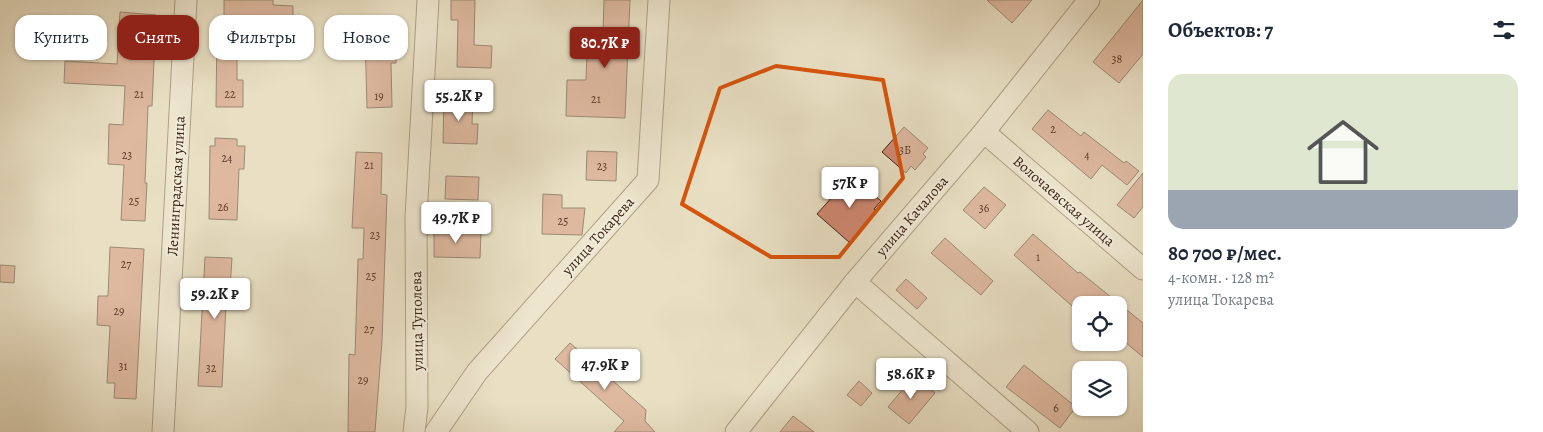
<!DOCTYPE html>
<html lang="ru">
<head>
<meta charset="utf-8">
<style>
  :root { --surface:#fff; --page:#f2f2f3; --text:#1f2937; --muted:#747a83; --line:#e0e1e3; --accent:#8f2418 }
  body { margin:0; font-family:Alegreya,serif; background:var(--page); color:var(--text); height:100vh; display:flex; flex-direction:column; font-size:19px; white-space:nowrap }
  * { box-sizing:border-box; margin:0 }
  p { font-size:16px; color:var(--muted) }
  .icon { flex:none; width:28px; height:28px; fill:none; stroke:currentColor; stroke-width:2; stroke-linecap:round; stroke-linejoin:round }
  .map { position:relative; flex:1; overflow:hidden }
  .panel { display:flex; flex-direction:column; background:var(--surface); width:400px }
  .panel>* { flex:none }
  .top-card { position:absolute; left:15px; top:15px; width:475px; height:45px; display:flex; gap:10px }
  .tools { position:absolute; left:1072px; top:296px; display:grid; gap:10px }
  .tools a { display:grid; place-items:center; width:55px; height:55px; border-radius:10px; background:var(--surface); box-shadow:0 1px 4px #0004; font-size:25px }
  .price { position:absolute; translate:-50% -42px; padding:0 11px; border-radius:5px; background:#fff; color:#222; font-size:16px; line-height:32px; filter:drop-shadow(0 1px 2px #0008) }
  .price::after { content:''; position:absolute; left:50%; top:30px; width:15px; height:11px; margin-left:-8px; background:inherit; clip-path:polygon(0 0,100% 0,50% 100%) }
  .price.on { background:var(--accent); color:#fff }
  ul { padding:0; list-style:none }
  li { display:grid; align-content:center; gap:10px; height:265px; padding:0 25px }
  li+li { border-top:1px solid var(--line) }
  li span { display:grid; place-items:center; height:155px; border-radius:15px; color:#555 }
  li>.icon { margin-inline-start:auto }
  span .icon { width:90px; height:90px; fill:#fffc; stroke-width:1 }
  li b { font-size:21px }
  h2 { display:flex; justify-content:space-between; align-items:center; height:60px; padding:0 25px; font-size:21px }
  .chip { padding:0 18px; border-radius:15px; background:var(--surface); box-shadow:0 1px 4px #0004; font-size:18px; line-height:45px }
  .chip.on { background:var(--accent); color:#fff }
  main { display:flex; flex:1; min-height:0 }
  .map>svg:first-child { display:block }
  .building { fill:#d18974; stroke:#3b2312 }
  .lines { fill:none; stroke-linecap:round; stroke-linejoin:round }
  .minor-casing { stroke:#66523e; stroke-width:23 }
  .minor { stroke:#f1ebd9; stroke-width:21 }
  .marked { fill:none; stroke:#d7540d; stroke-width:4; stroke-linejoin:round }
  .labels { text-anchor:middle; stroke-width:4; stroke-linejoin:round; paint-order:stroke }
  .number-label { font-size:12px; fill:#603c2a }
  .street-label { font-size:15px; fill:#3b2312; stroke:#f1ebd9 }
</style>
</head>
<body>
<main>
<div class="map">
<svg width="1143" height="432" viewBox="0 0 1143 432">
  <rect width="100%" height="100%" fill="#e9e0c4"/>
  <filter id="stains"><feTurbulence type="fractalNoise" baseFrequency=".004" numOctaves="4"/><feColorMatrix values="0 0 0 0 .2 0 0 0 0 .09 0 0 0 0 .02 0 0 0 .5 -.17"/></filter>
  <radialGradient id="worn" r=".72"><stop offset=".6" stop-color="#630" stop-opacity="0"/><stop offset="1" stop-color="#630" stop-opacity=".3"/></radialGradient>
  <!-- building -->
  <g class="building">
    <polygon points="224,0 273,0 273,5 293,6 293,21 257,20 257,53 237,53 237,80 243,80 243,107 216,107 217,27 224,27"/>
    <polygon points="451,0 475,0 474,45 492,46 491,68 457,67 458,20 451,20"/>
    <polygon points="604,0 630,0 625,118 566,116 567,80 586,80 587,51 600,51 600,35 603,35"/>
    <polygon points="987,0 1032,0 1012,23"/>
    <polygon points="1143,0 1143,54 1119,83 1093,62"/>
    <polygon points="120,12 156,15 152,106 148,106 145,183 147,183 145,221 121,220 124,165 108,164 109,124 123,125 125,86 64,83 65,61 117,64"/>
    <polygon points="365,33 383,33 383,46 396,47 396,63 391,63 392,107 367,108"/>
    <polygon points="444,98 473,98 472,124 478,124 477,144 443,143"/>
    <polygon points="1048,110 1081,136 1084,132 1124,163 1126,161 1139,171 1127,185 1102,165 1091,179 1032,129"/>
    <polygon points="904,127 928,148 923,154 926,157 915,170 911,166 906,173 882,152"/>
    <polygon points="215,138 237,139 237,146 245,146 244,169 239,169 237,220 209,219 210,146 215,146"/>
    <polygon points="587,151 617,152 616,181 586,180"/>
    <polygon points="356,152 382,153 381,194 387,195 382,341 375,432 348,432 349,354 355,355 358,259 363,259 364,228 352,228"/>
    <polygon points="1143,173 1143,207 1134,218 1117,205"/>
    <polygon points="852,175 881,201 874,209 877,212 850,243 817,214"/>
    <polygon points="446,176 479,177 478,200 445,199"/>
    <polygon points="984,187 1006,205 985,229 963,210"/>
    <polygon points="543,194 562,195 562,208 585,208 582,235 542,234"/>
    <polygon points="434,226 452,226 452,232 481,233 480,258 434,257"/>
    <polygon points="1033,234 1078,273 1080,272 1143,323 1143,357 1119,337 1119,305 1081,305 1080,313 1014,255"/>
    <polygon points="945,238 993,281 981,295 931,253"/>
    <polygon points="110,247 144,249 136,399 114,398 115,383 107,383 110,326 97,325 98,296 108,296"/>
    <polygon points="205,257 232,258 230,289 235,289 234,305 226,305 222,387 198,386"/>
    <polygon points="0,265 15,266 14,283 0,282"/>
    <polygon points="906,279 927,298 917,309 896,290"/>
    <polygon points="570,343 646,410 645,421 655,432 614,432 624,421 555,359"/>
    <polygon points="1024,365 1076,407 1060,428 1006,387"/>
    <polygon points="914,376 935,393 909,424 888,407"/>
    <polygon points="859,381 872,393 861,406 847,395"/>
    <polygon points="793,416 814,432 780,432"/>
  </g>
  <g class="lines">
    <defs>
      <g id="minor">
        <polyline points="984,132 1143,269"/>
        <polyline points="855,282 1028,432"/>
        <polyline points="163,432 186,0"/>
        <polyline points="414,432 417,407 416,217 428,0"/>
        <polyline points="436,432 477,372 648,180 659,0"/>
        <polyline points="736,432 855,282 984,132 1089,0"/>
      </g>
    </defs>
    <!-- minor casing -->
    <use href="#minor" class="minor-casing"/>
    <!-- minor -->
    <use href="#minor" class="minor"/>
  </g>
  <!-- marked area -->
  <path d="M0 0H1143V432H0ZM 776,66 L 883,80 L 903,178 L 839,257 L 771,257 L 682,204 L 720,88 Z" fill="#e9e0c4" fill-opacity=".55" fill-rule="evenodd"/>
  <path class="marked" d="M 776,66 L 883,80 L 903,178 L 839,257 L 771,257 L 682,204 L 720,88 Z"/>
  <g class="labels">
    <!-- number labels -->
    <g class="number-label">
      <text x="1117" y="63">38</text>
      <text x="139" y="98">21</text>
      <text x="230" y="98">22</text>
      <text x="379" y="100">19</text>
      <text x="596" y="103">21</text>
      <text x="1053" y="133">2</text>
      <text x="905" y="154">3Б</text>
      <text x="127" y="159">23</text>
      <text x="1087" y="159">4</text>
      <text x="227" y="162">24</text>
      <text x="369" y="169">21</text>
      <text x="602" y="170">23</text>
      <text x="134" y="205">25</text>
      <text x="223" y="211">26</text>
      <text x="984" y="212">36</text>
      <text x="563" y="225">25</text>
      <text x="375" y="239">23</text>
      <text x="1038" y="261">1</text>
      <text x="126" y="268">27</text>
      <text x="371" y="280">25</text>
      <text x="119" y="315">29</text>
      <text x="369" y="333">27</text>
      <text x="123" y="370">31</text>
      <text x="211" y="372">32</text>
      <text x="363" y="384">29</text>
      <text x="1056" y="412">6</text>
    </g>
    <!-- street labels -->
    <g class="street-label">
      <text transform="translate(176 186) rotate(-87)" y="5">Ленинградская улица</text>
      <text transform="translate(1064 201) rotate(41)" y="5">Волочаевская улица</text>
      <text transform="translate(912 216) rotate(-49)" y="5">улица Качалова</text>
      <text transform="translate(598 236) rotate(-48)" y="5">улица Токарева</text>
      <text transform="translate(417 321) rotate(-91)" y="5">улица Туполева</text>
    </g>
  </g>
  <rect width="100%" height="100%" filter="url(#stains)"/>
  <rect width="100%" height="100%" fill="url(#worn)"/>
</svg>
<div class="tools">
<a><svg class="icon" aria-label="locate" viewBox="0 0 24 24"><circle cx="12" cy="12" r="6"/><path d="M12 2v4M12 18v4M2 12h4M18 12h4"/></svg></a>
<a><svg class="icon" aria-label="layers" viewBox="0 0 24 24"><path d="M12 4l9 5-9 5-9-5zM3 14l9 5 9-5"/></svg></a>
</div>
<b class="price on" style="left:605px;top:69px">80.7K ₽</b>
<b class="price" style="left:459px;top:122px">55.2K ₽</b>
<b class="price" style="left:850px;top:209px">57K ₽</b>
<b class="price" style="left:456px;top:244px">49.7K ₽</b>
<b class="price" style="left:215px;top:320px">59.2K ₽</b>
<b class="price" style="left:605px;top:391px">47.9K ₽</b>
<b class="price" style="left:911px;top:400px">58.6K ₽</b>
<div class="top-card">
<a class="chip">Купить</a>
<a class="chip on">Снять</a>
<a class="chip">Фильтры</a>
<a class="chip">Новое</a>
</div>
</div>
<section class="panel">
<h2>Объектов: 7<svg class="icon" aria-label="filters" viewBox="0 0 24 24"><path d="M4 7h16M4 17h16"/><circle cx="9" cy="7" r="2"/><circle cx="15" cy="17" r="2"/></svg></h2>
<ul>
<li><span style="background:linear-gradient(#dfe7d0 75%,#9aa5b1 0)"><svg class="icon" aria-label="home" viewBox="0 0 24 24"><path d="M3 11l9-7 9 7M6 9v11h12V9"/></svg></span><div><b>80 700 ₽/мес.</b><p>4-комн. · 128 m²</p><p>улица Токарева</p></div></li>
</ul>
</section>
</main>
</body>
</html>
